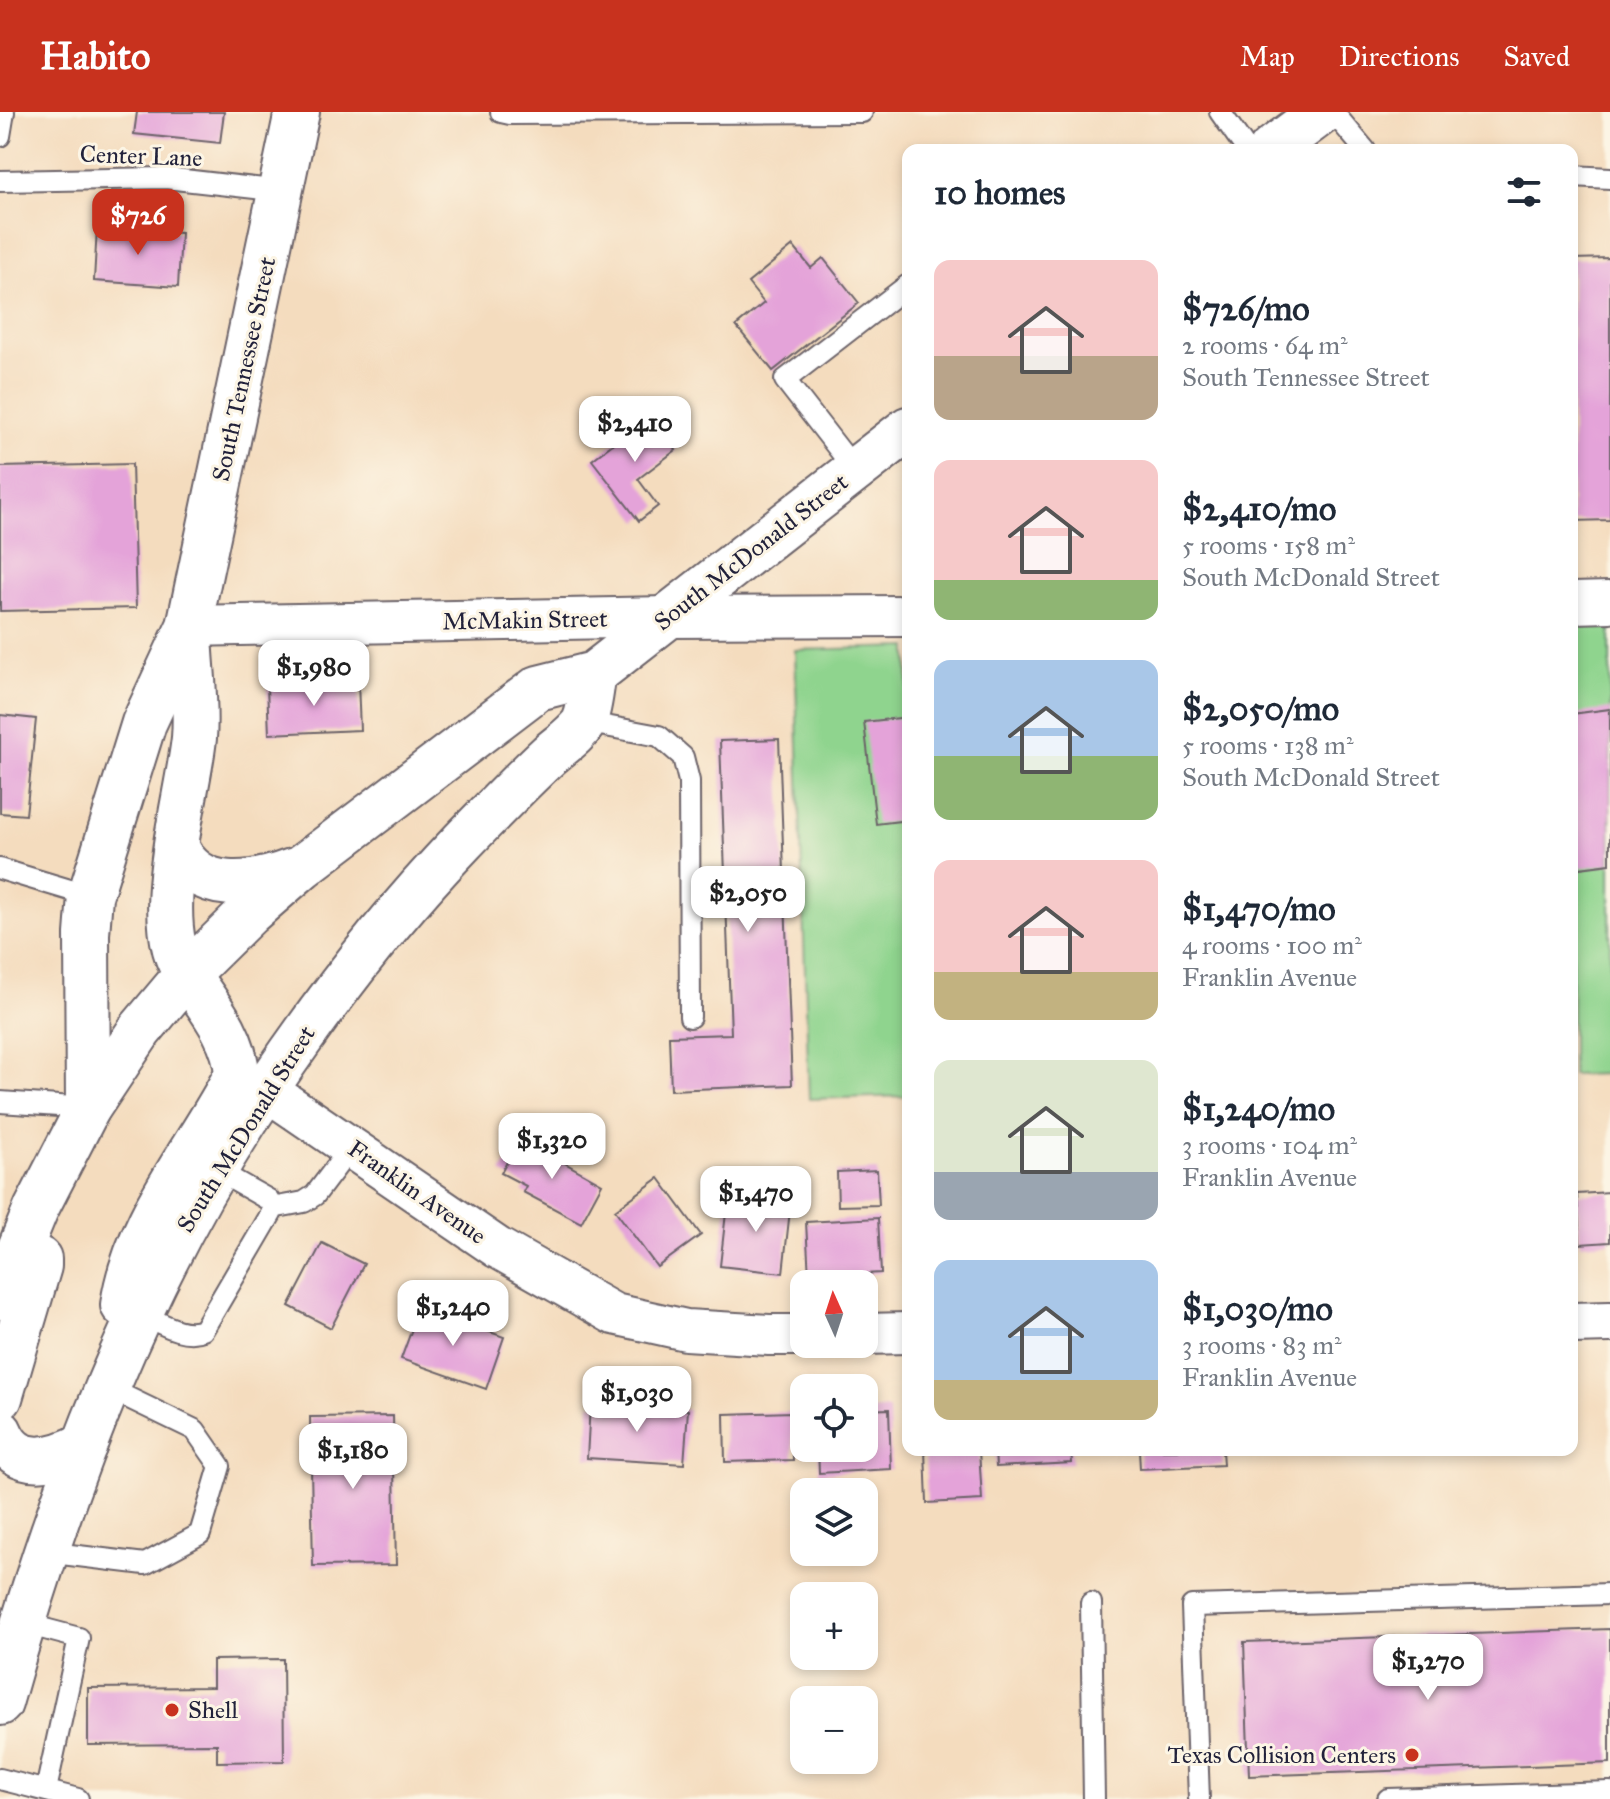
<!DOCTYPE html>
<html lang="en">
<head>
<meta charset="utf-8">
<style>
  :root { --surface:#fff; --page:#f6f6f7; --text:#1f2937; --muted:#747a83; --accent:#c8321e }
  body { margin:0; font-family:"IM FELL Great Primer",serif; background:var(--page); color:var(--text); height:100vh; display:flex; flex-direction:column; font-size:30px; white-space:nowrap }
  * { box-sizing:border-box; margin:0 }
  p { font-size:26px; color:var(--muted) }
  .icon { flex:none; width:44px; height:44px; fill:none; stroke:currentColor; stroke-width:2; stroke-linecap:round; stroke-linejoin:round }
  .map { position:relative; flex:1; overflow:hidden }
  .panel { position:absolute; left:902px; top:32px; width:676px; height:1312px; display:flex; flex-direction:column; background:var(--surface); border-radius:16px; box-shadow:0 4px 12px #0003 }
  .panel>* { flex:none }
  .needle { width:52px; rotate:357deg }
  .fabs { position:absolute; left:790px; top:1158px; display:grid; gap:16px }
  .fabs a { display:grid; place-items:center; width:88px; height:88px; border-radius:16px; background:var(--surface); box-shadow:0 4px 12px #0003; font-size:40px }
  .price { position:absolute; translate:-50% -68px; padding:0 18px; border-radius:16px; background:#fff; color:#222; font-size:26px; line-height:52px; filter:drop-shadow(0 2px 4px #0008) }
  .price::after { content:''; position:absolute; left:50%; top:48px; width:24px; height:18px; margin-left:-12px; background:inherit; clip-path:polygon(0 0,100% 0,50% 100%) }
  .price.selected { background:var(--accent); color:#fff }
  ul { padding:0; list-style:none }
  li { display:flex; align-items:center; gap:24px; height:200px; padding:0 32px }
  li span { display:grid; place-items:center; flex:none; width:224px; height:160px; border-radius:16px; color:#555 }
  li>.icon { margin-inline-start:auto }
  span .icon { width:96px; height:96px; fill:#fffc; stroke-width:1 }
  li b { font-size:34px }
  h2 { display:flex; justify-content:space-between; align-items:center; height:96px; padding:0 32px; font-size:34px }
  header { display:flex; align-items:center; gap:48px; box-sizing:border-box; height:112px; padding:0 40px; background:var(--accent); color:#fff }
  header strong { font-size:38px }
  nav { display:flex; gap:44px; margin-inline-start:auto; font-size:28px }
  .map>svg:first-child { display:block }
  .green { fill:#8fd48e; stroke:#587b64; stroke-width:2 }
  .building { fill:#e4a3d9 }
  .lines { fill:none; stroke-linecap:round; stroke-linejoin:round }
  .service-casing { stroke:#6c6369; stroke-width:24 }
  .minor-casing { stroke:#6c6369; stroke-width:44 }
  .tertiary-casing { stroke:#6c6369; stroke-width:48 }
  .primary-casing { stroke:#6c6369; stroke-width:48 }
  .service { stroke:#fff; stroke-width:20 }
  .minor { stroke:#fff; stroke-width:40 }
  .tertiary { stroke:#fff; stroke-width:44 }
  .primary { stroke:#fff; stroke-width:44 }
  .poi-dot { fill:#c8321e; stroke:#fcf5e5; stroke-width:3 }
  .labels { text-anchor:middle; stroke-width:6; stroke-linejoin:round; paint-order:stroke }
  .street-label { font-size:24px; fill:#22223b; stroke:#fcf5e5 }
  .poi-label { font-size:24px; fill:#22223b; stroke:#fcf5e5; text-anchor:start }
</style>
</head>
<body>
<header>
<strong>Habito</strong>
<nav><a>Map</a><a>Directions</a><a>Saved</a></nav>
</header>
<div class="map">
<svg width="1610" height="1687" viewBox="0 0 1610 1687">
  <rect width="100%" height="100%" fill="#fcf5e5"/>
  <filter id="ink" filterUnits="userSpaceOnUse"><feTurbulence type="fractalNoise" baseFrequency=".0125" numOctaves="2"/><feDisplacementMap in="SourceGraphic" scale="16" xChannelSelector="R" yChannelSelector="G"/><feConvolveMatrix kernelMatrix="1 2 1 2 8 2 1 2 1" color-interpolation-filters="sRGB"/></filter>
  <filter id="wash" filterUnits="userSpaceOnUse"><feTurbulence type="fractalNoise" baseFrequency=".006" numOctaves="4" result="noise"/><feDisplacementMap in="SourceGraphic" scale="32" xChannelSelector="R" yChannelSelector="G"/><feGaussianBlur stdDeviation="1.8" result="paint"/><feColorMatrix in="noise" values="0 0 0 0 0 0 0 0 0 0 0 0 0 0 0 0 0 1.4 0 .05"/><feComposite in="paint" operator="in"/></filter>
  <g filter="url(#wash)">
    <rect width="100%" height="100%" fill="#f4dcbe"/>
    <!-- green -->
    <g class="green">
      <polygon points="1610,513 1610,962 1572,963 1572,514"/>
      <polygon points="908,535 908,984 809,987 795,538"/>
    </g>
    <g id="blocks">
      <!-- building -->
      <g class="building">
        <polygon points="137,0 224,0 220,31 134,22"/>
        <polygon points="97,115 181,121 178,175 94,169"/>
        <polygon points="793,134 811,156 823,146 859,191 773,259 736,214 764,191 748,171"/>
        <polygon points="1610,146 1610,408 1572,409 1572,147"/>
        <polygon points="649,304 676,338 638,367 658,394 639,409 592,348"/>
        <polygon points="132,352 136,496 0,499 0,355"/>
        <polygon points="358,570 360,618 269,622 267,574"/>
        <polygon points="1610,597 1610,752 1572,757 1572,602"/>
        <polygon points="0,603 36,607 26,703 0,701"/>
        <polygon points="908,605 908,708 876,712 864,610"/>
        <polygon points="779,627 792,973 671,978 669,924 731,922 720,629"/>
        <polygon points="520,1026 602,1072 581,1111 523,1080 526,1074 501,1061"/>
        <polygon points="877,1058 879,1093 838,1094 837,1060"/>
        <polygon points="659,1066 701,1123 657,1155 615,1098"/>
        <polygon points="1610,1080 1610,1130 1580,1132 1577,1082"/>
        <polygon points="728,1083 791,1089 783,1161 720,1154"/>
        <polygon points="878,1106 881,1161 809,1165 806,1110"/>
        <polygon points="322,1131 364,1152 331,1216 289,1194"/>
        <polygon points="420,1195 504,1225 486,1277 401,1247"/>
        <polygon points="590,1292 688,1298 684,1352 587,1346"/>
        <polygon points="889,1297 891,1357 819,1361 818,1336 864,1336 864,1298"/>
        <polygon points="792,1300 793,1348 725,1350 724,1302"/>
        <polygon points="393,1304 396,1453 313,1454 310,1305"/>
        <polygon points="925,1338 979,1338 982,1388 927,1391"/>
        <polygon points="995,1338 1071,1338 1072,1351 996,1355"/>
        <polygon points="1139,1338 1222,1338 1223,1353 1140,1357"/>
        <polygon points="1610,1517 1610,1651 1249,1664 1244,1530"/>
        <polygon points="283,1547 284,1649 217,1650 217,1632 88,1633 88,1576 213,1575 213,1548"/>
      </g>
    </g>
  </g>
  <g filter="url(#ink)">
    <use href="#blocks" fill-opacity="0" stroke="#6c6369" stroke-width="2"/>
    <g class="lines">
      <defs>
        <g id="service">
          <polyline points="501,0 510,2 862,0"/>
          <polyline points="1220,0 1247,38"/>
          <polyline points="1333,0 1365,38"/>
          <polyline points="0,24 4,0"/>
          <polyline points="1572,64 1610,66"/>
          <polyline points="0,69 166,66 281,79"/>
          <polyline points="855,358 785,268 908,173"/>
          <polyline points="584,610 659,624 683,645 689,669 690,905"/>
          <polyline points="0,757 90,784"/>
          <polyline points="0,990 88,996"/>
          <polyline points="272,1096 304,1090 315,1083 352,1034"/>
          <path d="M 141,1202 C 160,1210 182,1226 203,1218 L 271,1102 L 272,1096 L 269,1088 L 216,1058"/>
          <polyline points="45,1440 145,1452 200,1422 220,1354 195,1318 108,1276"/>
          <polyline points="1091,1491 1094,1687"/>
          <polyline points="22,1511 79,1526 46,1678"/>
          <polyline points="0,1667 78,1687"/>
          <polyline points="1199,1687 1192,1494 1610,1482"/>
          <polyline points="1388,1687 1610,1680"/>
        </g>
        <g id="minor">
          <polyline points="1572,491 1610,490"/>
          <polyline points="189,514 667,505 908,504"/>
          <polyline points="265,977 498,1136 614,1202 686,1218 769,1223 804,1223"/>
          <polyline points="1572,1211 1610,1210"/>
          <polyline points="864,1222 908,1221"/>
        </g>
        <g id="tertiary">
          <path d="M 187,862 C 148,814 188,686 194,626 C 197,592 191,555 190,521"/>
          <polyline points="88,996 87,822 90,784 144,611 189,514 297,0"/>
        </g>
        <g id="primary">
          <polyline points="1271,38 1322,0"/>
          <path d="M 177,735 C 196,783 253,774 292,759"/>
          <polyline points="0,1185 36,1097 88,996 140,918 187,862 249,801 302,755 538,576 594,562 908,317"/>
          <path d="M 123,1193 C 136,1106 198,1038 237,962 C 235,924 207,892 187,862"/>
          <polyline points="0,1286 39,1154 39,1147"/>
          <path d="M 0,1320 C 16,1359 56,1348 85,1332"/>
          <path d="M 0,1591 C 60,1376 141,1161 267,976 C 326,888 390,805 463,729 C 491,700 519,671 549,643 C 559,634 577,622 584,610 C 590,597 591,576 594,562"/>
        </g>
      </defs>
      <!-- service casing -->
      <use href="#service" class="service-casing"/>
      <!-- minor casing -->
      <use href="#minor" class="minor-casing"/>
      <!-- tertiary casing -->
      <use href="#tertiary" class="tertiary-casing"/>
      <!-- primary casing -->
      <use href="#primary" class="primary-casing"/>
      <!-- service -->
      <use href="#service" class="service"/>
      <!-- minor -->
      <use href="#minor" class="minor"/>
      <!-- tertiary -->
      <use href="#tertiary" class="tertiary"/>
      <!-- primary -->
      <use href="#primary" class="primary"/>
    </g>
  </g>
  <!-- markers -->
  <g class="poi-dot">
    <circle cx="172" cy="1598" r="8"/>
    <circle cx="1412" cy="1643" r="8"/>
  </g>
  <g class="labels">
    <!-- street labels -->
    <g class="street-label">
      <text transform="translate(141 44) rotate(2)" y="8">Center Lane</text>
      <text transform="translate(244 257) rotate(-78)" y="8">South Tennessee Street</text>
      <text transform="translate(751 440) rotate(-38)" y="8">South McDonald Street</text>
      <text transform="translate(525 508) rotate(-1)" y="8">McMakin Street</text>
      <text transform="translate(246 1017) rotate(-58)" y="8">South McDonald Street</text>
      <text transform="translate(417 1080) rotate(35)" y="8">Franklin Avenue</text>
    </g>
    <!-- poi labels -->
    <g class="poi-label">
      <text x="188" y="1606">Shell</text>
      <text x="1396" y="1651" text-anchor="end">Texas Collision Centers</text>
    </g>
  </g>
</svg>
<div class="fabs">
<a><svg class="needle" viewBox="-14 -14 28 28"><path d="M0-13l5 13h-10z" fill="#e53935"/><path d="M0 13l5-13h-10z" fill="#747a83"/></svg></a>
<a><svg class="icon" aria-label="locate" viewBox="0 0 24 24"><circle cx="12" cy="12" r="6"/><path d="M12 2v4M12 18v4M2 12h4M18 12h4"/></svg></a>
<a><svg class="icon" aria-label="layers" viewBox="0 0 24 24"><path d="M12 4l9 5-9 5-9-5zM3 14l9 5 9-5"/></svg></a>
<a>+</a>
<a>−</a>
</div>
<b class="price selected" style="left:138px;top:145px">$726</b>
<b class="price" style="left:635px;top:352px">$2,410</b>
<b class="price" style="left:314px;top:596px">$1,980</b>
<b class="price" style="left:748px;top:822px">$2,050</b>
<b class="price" style="left:552px;top:1069px">$1,320</b>
<b class="price" style="left:756px;top:1122px">$1,470</b>
<b class="price" style="left:453px;top:1236px">$1,240</b>
<b class="price" style="left:637px;top:1322px">$1,030</b>
<b class="price" style="left:353px;top:1379px">$1,180</b>
<b class="price" style="left:1428px;top:1590px">$1,270</b>
<section class="panel">
<h2>10 homes<svg class="icon" aria-label="filters" viewBox="0 0 24 24"><path d="M4 7h16M4 17h16"/><circle cx="9" cy="7" r="2"/><circle cx="15" cy="17" r="2"/></svg></h2>
<ul>
<li><span style="background:linear-gradient(#f6c9c9 60%,#b9a48a 0)"><svg class="icon" aria-label="home" viewBox="0 0 24 24"><path d="M3 11l9-7 9 7M6 9v11h12V9"/></svg></span><div><b>$726/mo</b><p>2 rooms · 64 m²</p><p>South Tennessee Street</p></div></li>
<li><span style="background:linear-gradient(#f6c9c9 75%,#8fb573 0)"><svg class="icon" aria-label="home" viewBox="0 0 24 24"><path d="M3 11l9-7 9 7M6 9v11h12V9"/></svg></span><div><b>$2,410/mo</b><p>5 rooms · 158 m²</p><p>South McDonald Street</p></div></li>
<li><span style="background:linear-gradient(#a9c7e8 60%,#8fb573 0)"><svg class="icon" aria-label="home" viewBox="0 0 24 24"><path d="M3 11l9-7 9 7M6 9v11h12V9"/></svg></span><div><b>$2,050/mo</b><p>5 rooms · 138 m²</p><p>South McDonald Street</p></div></li>
<li><span style="background:linear-gradient(#f6c9c9 70%,#c2b280 0)"><svg class="icon" aria-label="home" viewBox="0 0 24 24"><path d="M3 11l9-7 9 7M6 9v11h12V9"/></svg></span><div><b>$1,470/mo</b><p>4 rooms · 100 m²</p><p>Franklin Avenue</p></div></li>
<li><span style="background:linear-gradient(#dfe7d0 70%,#9aa5b1 0)"><svg class="icon" aria-label="home" viewBox="0 0 24 24"><path d="M3 11l9-7 9 7M6 9v11h12V9"/></svg></span><div><b>$1,240/mo</b><p>3 rooms · 104 m²</p><p>Franklin Avenue</p></div></li>
<li><span style="background:linear-gradient(#a9c7e8 75%,#c2b280 0)"><svg class="icon" aria-label="home" viewBox="0 0 24 24"><path d="M3 11l9-7 9 7M6 9v11h12V9"/></svg></span><div><b>$1,030/mo</b><p>3 rooms · 83 m²</p><p>Franklin Avenue</p></div></li>
</ul>
</section>
</div>
</body>
</html>
